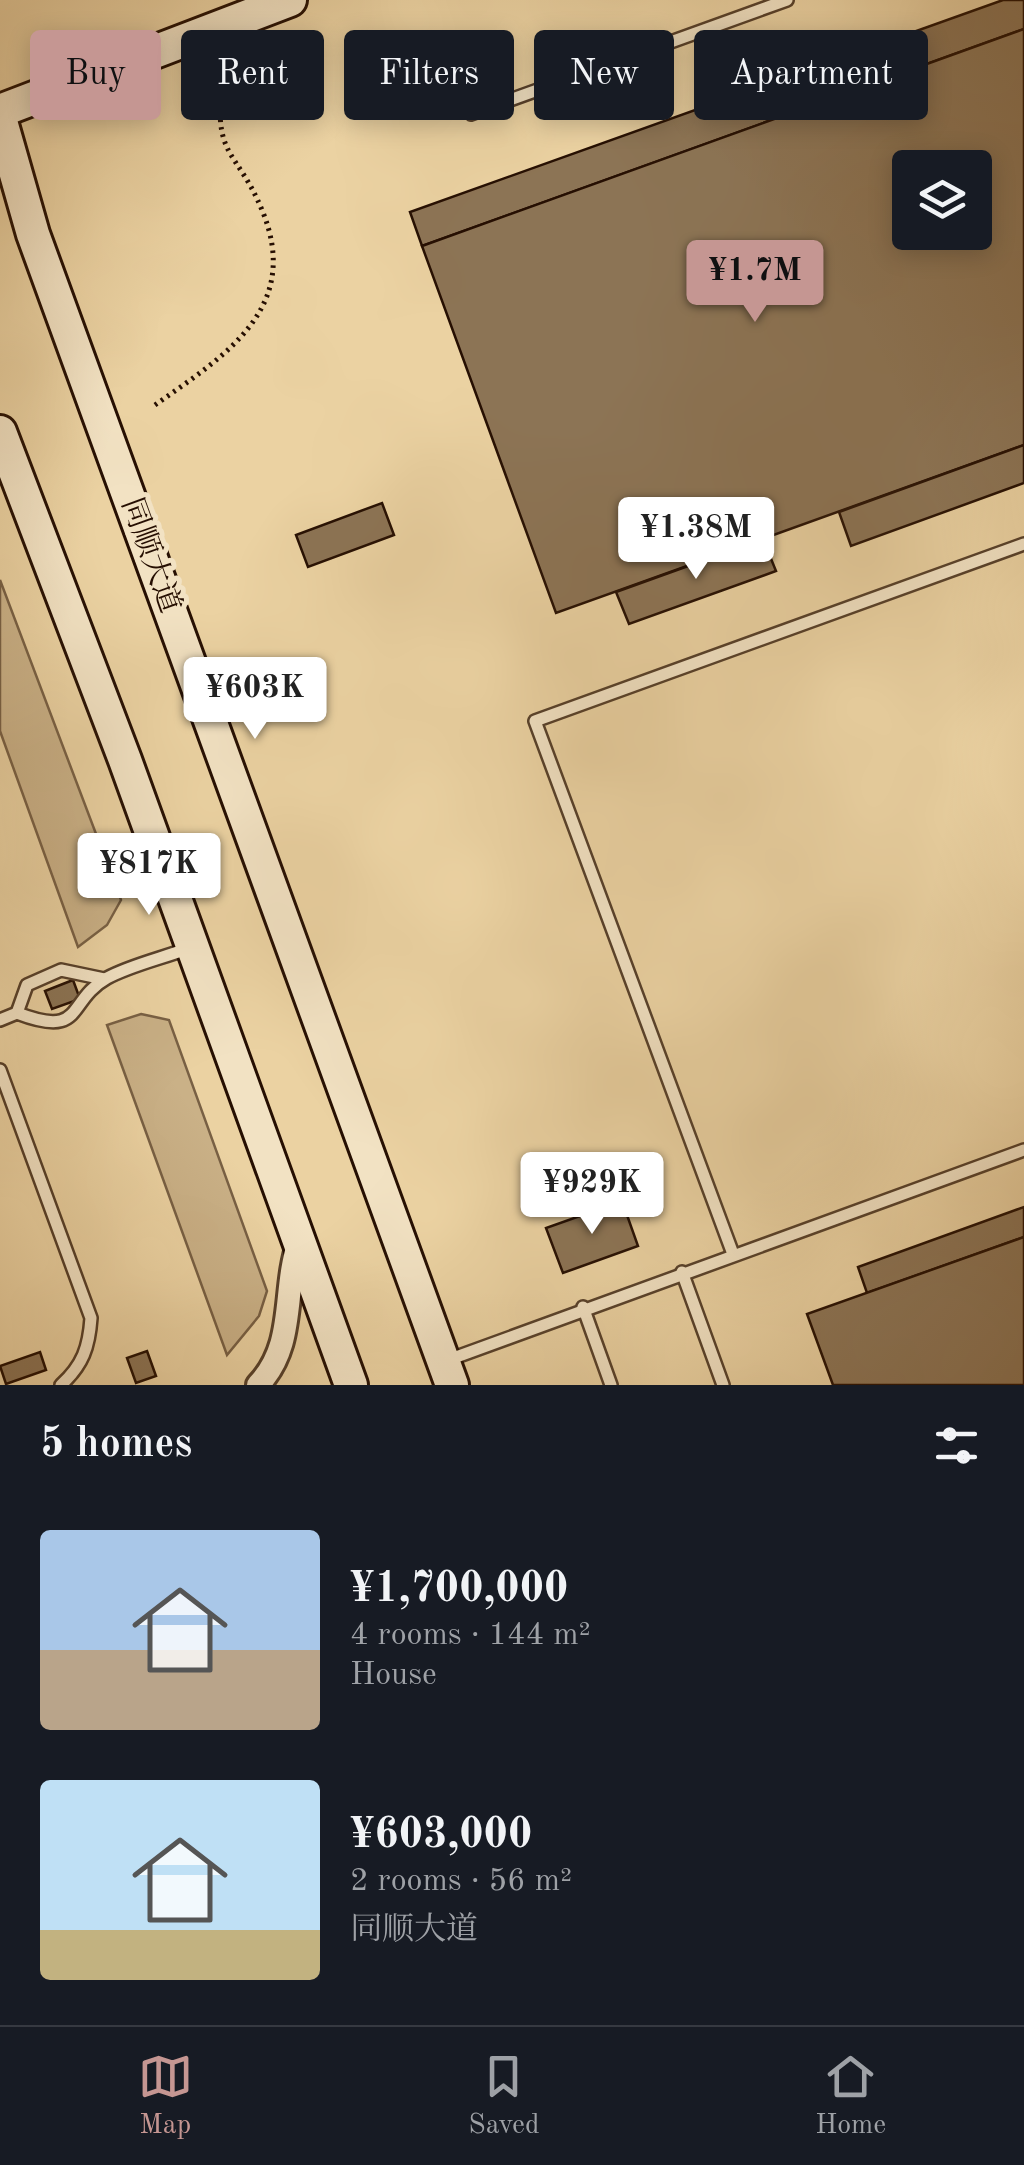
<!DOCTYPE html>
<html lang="en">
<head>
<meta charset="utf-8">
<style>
  :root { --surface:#171b24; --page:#242831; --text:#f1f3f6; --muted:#9ea1a6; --line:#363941; --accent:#c59692 }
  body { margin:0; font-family:"Old Standard TT","Noto Serif SC",serif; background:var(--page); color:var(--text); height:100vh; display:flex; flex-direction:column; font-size:38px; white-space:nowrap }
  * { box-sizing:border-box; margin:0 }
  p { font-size:32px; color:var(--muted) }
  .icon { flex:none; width:55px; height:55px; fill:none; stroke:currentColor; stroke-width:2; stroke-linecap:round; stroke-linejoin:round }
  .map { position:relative; height:1385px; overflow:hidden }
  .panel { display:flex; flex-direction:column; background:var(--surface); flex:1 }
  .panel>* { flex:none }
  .top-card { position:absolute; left:30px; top:30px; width:965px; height:90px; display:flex; gap:20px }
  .tools { position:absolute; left:892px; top:150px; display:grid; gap:20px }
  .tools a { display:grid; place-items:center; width:100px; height:100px; border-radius:10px; background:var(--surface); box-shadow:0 5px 25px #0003; font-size:50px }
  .price { position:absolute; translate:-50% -85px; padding:0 22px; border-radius:10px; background:#fff; color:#222; font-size:32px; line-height:65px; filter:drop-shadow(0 2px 5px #0008) }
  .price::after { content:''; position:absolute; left:50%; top:60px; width:30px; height:22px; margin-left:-15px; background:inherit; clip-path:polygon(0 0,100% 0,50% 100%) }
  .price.current { background:var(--accent); color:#111 }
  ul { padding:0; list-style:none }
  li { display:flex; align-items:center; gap:30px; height:250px; padding:0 40px }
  li span { display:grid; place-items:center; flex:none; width:280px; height:200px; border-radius:10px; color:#555 }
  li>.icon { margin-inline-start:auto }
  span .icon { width:120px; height:120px; fill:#fffc; stroke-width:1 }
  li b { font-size:42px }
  h2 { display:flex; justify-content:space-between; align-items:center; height:120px; padding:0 40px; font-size:42px }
  .chip { padding:0 35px; border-radius:10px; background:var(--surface); box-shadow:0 5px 25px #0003; font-size:35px; line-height:90px }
  .chip.current { background:var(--accent); color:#111 }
  .menu { display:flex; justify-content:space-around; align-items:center; height:140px; border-top:2px solid var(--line); background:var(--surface); font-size:28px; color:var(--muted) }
  .menu a { display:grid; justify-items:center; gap:5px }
  .menu .current { color:var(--accent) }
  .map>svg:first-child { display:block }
  .green { fill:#cab187; stroke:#786044; stroke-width:2.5 }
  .building { fill:#8c7455; stroke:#260f02; stroke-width:2.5; fill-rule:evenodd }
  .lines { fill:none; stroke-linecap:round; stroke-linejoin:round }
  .service-casing { stroke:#57402a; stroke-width:16 }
  .minor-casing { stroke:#57402a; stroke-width:28 }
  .secondary-casing { stroke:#260f02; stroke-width:38 }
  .path { stroke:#260f02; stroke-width:5; stroke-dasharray:2.5 5; stroke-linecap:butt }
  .service { stroke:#f2e2c3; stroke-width:11 }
  .minor { stroke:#f2e2c3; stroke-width:22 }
  .secondary { stroke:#f2e2c3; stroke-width:32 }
  .labels { text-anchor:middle; stroke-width:10; stroke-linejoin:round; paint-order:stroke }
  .street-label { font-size:30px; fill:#260f02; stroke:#f2e2c3 }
</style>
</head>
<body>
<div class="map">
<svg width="1024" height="1385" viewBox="0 0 1024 1385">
  <rect width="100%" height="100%" fill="#ebd2a2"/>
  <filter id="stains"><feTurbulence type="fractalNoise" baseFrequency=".002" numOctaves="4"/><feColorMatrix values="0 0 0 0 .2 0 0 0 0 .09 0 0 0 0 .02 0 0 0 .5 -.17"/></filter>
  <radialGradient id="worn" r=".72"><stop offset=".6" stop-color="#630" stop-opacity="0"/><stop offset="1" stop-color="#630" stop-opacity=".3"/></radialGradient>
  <!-- green -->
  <g class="green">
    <polygon points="0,580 121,900 107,925 78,947 0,731"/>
    <polygon points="141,1014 169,1020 267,1291 259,1316 227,1355 107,1025"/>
  </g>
  <!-- building -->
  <g class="building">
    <polygon points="1003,0 1024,0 1024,29 422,246 410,212"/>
    <path d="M 1024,29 L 1024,445 L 556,613 L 422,246 ZM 910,168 L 975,168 L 975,232 L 910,232 Z"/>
    <polygon points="1024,445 1024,483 851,546 839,512"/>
    <polygon points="382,503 394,535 308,567 296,535"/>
    <polygon points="763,539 776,571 629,624 616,592"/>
    <polygon points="73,980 80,999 52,1009 45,991"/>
    <polygon points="622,1201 638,1246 563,1273 546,1228"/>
    <polygon points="1024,1207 1024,1237 867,1293 858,1267"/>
    <polygon points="1024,1237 1024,1385 833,1385 807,1314"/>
    <polygon points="147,1351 156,1376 136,1383 127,1358"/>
    <polygon points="40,1352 46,1370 6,1384 0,1366"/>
  </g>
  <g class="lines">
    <defs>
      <g id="service">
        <polyline points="471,114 787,0"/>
        <polyline points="17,1013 27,985 61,970 104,979"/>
        <path d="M 0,1020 L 17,1013 C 85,1039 66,1001 107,978 C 131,965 163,958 189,948"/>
        <path d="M 0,1070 L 91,1318 C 89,1347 83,1365 61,1385"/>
        <polyline points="733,1254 535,721 1024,544"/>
        <polyline points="682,1272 723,1385"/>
        <polyline points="583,1307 611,1385"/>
        <polyline points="448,1360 1024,1150"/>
      </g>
      <path id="minor" d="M 258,1385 C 297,1344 282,1291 299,1242"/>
      <g id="secondary">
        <polyline points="0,111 290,0"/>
        <polyline points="0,118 33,234 452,1385"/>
        <polyline points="0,432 125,760 351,1385"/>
      </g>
    </defs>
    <!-- service casing -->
    <use href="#service" class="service-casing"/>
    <!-- minor casing -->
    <use href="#minor" class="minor-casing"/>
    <!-- secondary casing -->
    <use href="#secondary" class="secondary-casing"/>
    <!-- path -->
    <path class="path" d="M 155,405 C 224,356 303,309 262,210 C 237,149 213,159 222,81"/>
    <!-- service -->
    <use href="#service" class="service"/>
    <!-- minor -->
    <use href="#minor" class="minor"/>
    <!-- secondary -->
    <use href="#secondary" class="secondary"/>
  </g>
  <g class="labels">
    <!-- street labels -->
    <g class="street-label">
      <text transform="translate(152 555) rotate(70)" y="10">同顺大道</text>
    </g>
  </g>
  <rect width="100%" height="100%" filter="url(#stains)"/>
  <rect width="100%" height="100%" fill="url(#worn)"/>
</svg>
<div class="tools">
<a><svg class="icon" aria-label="layers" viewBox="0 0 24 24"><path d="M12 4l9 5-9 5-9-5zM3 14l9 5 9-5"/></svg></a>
</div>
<b class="price current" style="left:755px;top:325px">¥1.7M</b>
<b class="price" style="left:696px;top:582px">¥1.38M</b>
<b class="price" style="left:255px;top:742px">¥603K</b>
<b class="price" style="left:149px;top:918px">¥817K</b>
<b class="price" style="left:592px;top:1237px">¥929K</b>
<div class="top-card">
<a class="chip current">Buy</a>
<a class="chip">Rent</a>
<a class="chip">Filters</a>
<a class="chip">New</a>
<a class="chip">Apartment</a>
</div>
</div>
<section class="panel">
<h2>5 homes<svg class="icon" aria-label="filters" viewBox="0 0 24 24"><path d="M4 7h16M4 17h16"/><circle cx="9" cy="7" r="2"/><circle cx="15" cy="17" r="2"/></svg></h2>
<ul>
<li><span style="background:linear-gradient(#a9c7e8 60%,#b9a48a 0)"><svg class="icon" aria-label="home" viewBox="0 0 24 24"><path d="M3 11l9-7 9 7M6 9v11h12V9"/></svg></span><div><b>¥1,700,000</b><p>4 rooms · 144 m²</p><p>House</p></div></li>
<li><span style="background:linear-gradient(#bfe0f5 75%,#c2b280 0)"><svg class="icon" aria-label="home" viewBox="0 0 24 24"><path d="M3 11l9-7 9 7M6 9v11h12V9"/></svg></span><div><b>¥603,000</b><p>2 rooms · 56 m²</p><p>同顺大道</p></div></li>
</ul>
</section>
<nav class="menu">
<a class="current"><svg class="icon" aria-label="map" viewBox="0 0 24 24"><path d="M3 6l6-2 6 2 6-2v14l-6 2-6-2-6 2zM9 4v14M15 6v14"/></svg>Map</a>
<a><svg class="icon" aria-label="saved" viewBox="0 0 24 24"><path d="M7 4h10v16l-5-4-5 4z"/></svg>Saved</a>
<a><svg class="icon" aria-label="home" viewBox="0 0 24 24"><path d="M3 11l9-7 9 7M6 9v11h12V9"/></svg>Home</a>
</nav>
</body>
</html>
